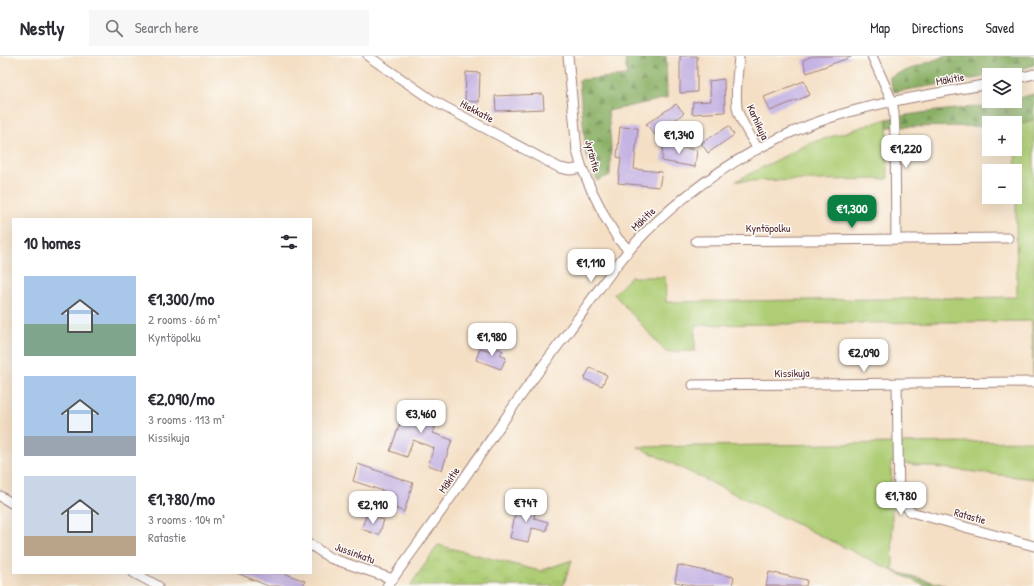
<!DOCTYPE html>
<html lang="en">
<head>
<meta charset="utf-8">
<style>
  :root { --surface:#fff; --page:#f7f7f7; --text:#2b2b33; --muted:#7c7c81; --line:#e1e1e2; --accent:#0b8043 }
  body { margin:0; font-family:"Patrick Hand",sans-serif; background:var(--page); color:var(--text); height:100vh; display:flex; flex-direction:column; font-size:15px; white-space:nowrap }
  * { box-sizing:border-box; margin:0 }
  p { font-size:13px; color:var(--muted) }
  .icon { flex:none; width:22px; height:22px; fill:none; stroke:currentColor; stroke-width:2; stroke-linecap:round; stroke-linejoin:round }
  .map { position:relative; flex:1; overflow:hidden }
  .details { position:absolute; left:12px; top:162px; width:300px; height:356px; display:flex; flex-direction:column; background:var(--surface); border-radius:0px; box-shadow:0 4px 16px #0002 }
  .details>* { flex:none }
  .tools { position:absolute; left:982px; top:12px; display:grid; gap:8px }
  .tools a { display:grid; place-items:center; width:40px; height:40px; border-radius:0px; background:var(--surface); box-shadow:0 4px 16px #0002; font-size:20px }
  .price { position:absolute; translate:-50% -34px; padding:0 9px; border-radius:8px; background:#fff; color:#222; font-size:13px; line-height:26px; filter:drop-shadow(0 1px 2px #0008) }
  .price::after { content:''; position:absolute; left:50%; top:24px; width:12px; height:9px; margin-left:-6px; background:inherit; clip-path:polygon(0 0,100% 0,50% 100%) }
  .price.on { background:var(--accent); color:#fff }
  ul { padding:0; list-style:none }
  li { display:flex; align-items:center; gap:12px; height:100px; padding:0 12px }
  li span { display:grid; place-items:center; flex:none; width:112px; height:80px; border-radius:0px; color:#555 }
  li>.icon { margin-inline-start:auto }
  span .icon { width:48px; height:48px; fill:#fffc; stroke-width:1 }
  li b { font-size:17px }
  h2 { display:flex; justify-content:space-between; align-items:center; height:48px; padding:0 12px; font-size:17px }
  header { display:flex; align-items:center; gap:24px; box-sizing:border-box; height:56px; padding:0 20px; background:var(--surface); border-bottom:1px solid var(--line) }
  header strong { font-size:19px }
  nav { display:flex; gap:22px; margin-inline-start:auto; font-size:14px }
  .search { width:280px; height:36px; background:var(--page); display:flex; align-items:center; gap:10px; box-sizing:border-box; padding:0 14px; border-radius:0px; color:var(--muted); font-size:15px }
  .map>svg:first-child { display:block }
  .grass { fill:url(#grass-tufts); stroke:#7c7650 }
  .forest { fill:url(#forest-firs); stroke:#6a6848 }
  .park { fill:#aecd74; stroke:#7c7650 }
  .building { fill:#c5b4e3 }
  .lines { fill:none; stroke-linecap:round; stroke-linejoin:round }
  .minor-casing { stroke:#9f7f78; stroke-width:11 }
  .minor { stroke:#fff; stroke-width:9 }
  .labels { text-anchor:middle; stroke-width:3; stroke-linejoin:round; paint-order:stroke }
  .street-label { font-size:11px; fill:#4a1f2b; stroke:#fdfcf7 }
</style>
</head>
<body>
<header>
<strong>Nestly</strong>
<div class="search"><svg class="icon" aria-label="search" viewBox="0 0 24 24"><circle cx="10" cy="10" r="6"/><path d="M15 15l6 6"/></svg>Search here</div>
<nav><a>Map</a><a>Directions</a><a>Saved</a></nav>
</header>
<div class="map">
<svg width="1034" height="530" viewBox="0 0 1034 530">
  <defs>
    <pattern id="grass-tufts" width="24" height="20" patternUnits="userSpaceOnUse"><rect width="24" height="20" fill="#aecd74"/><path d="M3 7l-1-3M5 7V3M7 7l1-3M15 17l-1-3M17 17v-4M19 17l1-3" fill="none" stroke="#97b065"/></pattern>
    <pattern id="forest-firs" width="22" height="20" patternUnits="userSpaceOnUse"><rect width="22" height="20" fill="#8ab066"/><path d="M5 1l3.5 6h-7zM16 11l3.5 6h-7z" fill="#738f54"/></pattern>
  </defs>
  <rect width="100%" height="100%" fill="#fdfcf7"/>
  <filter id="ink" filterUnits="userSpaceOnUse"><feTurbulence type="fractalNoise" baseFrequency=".025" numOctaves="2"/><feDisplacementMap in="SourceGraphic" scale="8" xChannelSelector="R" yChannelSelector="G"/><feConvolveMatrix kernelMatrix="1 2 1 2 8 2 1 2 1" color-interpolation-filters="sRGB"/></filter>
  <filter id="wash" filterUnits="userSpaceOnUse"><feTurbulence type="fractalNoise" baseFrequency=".012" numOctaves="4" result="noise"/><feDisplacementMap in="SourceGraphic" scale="16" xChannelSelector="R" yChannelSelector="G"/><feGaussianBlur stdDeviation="0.9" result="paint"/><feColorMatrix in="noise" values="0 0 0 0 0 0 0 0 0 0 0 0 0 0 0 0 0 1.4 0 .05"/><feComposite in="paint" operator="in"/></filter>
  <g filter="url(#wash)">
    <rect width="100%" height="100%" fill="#f4dfc4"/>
    <!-- grass -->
    <polygon class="grass" points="438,489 540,515 572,504 563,530 410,530"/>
    <!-- forest -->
    <g class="forest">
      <polygon points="625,0 666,0 667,42 608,55 611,91 610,119 597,125 586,98 579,24 627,20"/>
      <path d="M 945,0 L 1034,0 L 1034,9 C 1019,14 1005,19 989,19 L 989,20 L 894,36 L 889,21 Z"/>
      <path d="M 1034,38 L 1034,64 L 1015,69 L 1015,67 L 989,67 L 989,70 L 887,71 L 887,63 C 918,56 950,54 982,50 C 993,49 1003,45 1015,45 L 1015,43 Z"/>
      <polygon points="893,515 947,530 925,530"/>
    </g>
    <!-- park -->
    <g class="park">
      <polygon points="887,63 888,123 736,125 808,88"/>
      <polygon points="1034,64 1034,318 1033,318 1032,265 695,269 695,295 666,296 614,238 631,221 665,221 666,246 1017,241 1015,69"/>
      <polygon points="1034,385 1034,423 891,406 893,515 638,391"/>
    </g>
    <g id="blocks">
      <!-- building -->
      <g class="building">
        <polygon points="680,0 697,0 697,36 680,37"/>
        <polygon points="812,0 851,0 851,1 807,17 803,4"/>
        <polygon points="466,16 480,17 479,46 465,45"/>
        <polygon points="724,23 725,56 692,58 693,46 711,45 709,25"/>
        <polygon points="804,25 810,39 770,55 764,41"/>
        <polygon points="543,38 544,53 496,55 495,40"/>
        <polygon points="676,48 684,57 655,79 646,68"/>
        <polygon points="729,70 734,79 708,97 701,87"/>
        <polygon points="620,71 638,72 634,113 662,116 659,131 618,127 621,102 617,101"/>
        <polygon points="663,88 697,94 695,111 662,105"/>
        <polygon points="493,290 503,295 500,298 506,302 501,313 476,304 480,292 491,295"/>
        <polygon points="590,312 607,319 602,330 584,323"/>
        <polygon points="408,345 440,357 433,377 452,384 442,414 428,409 434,392 413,384 407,401 390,395"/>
        <polygon points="358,408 413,427 404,456 391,450 395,439 353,425"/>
        <polygon points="518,446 536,451 534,462 548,466 546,475 532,472 528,486 510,482"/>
        <polygon points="367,458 384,464 379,479 361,473"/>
        <polygon points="678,509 734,521 732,530 695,530 675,526"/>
        <polygon points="769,516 807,524 806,530 766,530"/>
        <polygon points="237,517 284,517 305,525 303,530 268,530"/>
      </g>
    </g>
  </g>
  <g filter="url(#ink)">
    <use href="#blocks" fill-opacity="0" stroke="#9f7f78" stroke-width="1"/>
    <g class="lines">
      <defs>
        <g id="minor">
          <polyline points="368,0 432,44 477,68 560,112 570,114 582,112"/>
          <polyline points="568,0 577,95 582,112 591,133 606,163 618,183 629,194"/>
          <path d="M 739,0 C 738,16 735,35 737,51 C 738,62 752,83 758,93"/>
          <polyline points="872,0 892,45 894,57 895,79 896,183"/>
          <polyline points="1015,23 1034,18"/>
          <polyline points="696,185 1008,182"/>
          <polyline points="897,328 899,443 911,456 1034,490"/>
          <polyline points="693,329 1034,326"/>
          <polyline points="0,440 13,448"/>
          <polyline points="311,489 330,502 393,523"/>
          <polyline points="134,517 158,530"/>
          <path d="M 387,530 C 397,518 405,505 414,493 C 448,447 480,399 513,351 C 531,325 550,300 569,275 C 593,242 616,206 645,177 C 686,136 736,101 790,77 C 853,49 921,40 989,28"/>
        </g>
      </defs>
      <!-- minor casing -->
      <use href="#minor" class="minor-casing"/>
      <!-- minor -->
      <use href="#minor" class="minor"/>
    </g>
  </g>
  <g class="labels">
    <!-- street labels -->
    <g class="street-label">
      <text transform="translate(950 23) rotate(-10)" y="4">Mäkitie</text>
      <text transform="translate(477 55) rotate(28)" y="4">Hiekkatie</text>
      <text transform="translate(758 66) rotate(65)" y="4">Karhikuja</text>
      <text transform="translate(593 100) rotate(75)" y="4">Jyräntie</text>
      <text transform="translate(643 163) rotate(-44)" y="4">Mäkitie</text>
      <text x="768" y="176">Kyntöpolku</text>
      <text transform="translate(792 317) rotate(-1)" y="4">Kissikuja</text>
      <text transform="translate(449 424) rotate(-56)" y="4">Mäkitie</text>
      <text transform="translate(970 460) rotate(16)" y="4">Ratastie</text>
      <text transform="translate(355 497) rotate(20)" y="4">Jussinkatu</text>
    </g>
  </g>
</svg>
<div class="tools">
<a><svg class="icon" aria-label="layers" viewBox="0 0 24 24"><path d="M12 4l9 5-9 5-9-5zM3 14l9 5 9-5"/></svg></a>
<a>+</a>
<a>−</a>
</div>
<b class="price" style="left:679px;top:99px">€1,340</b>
<b class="price" style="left:906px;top:113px">€1,220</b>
<b class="price on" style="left:852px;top:173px">€1,300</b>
<b class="price" style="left:591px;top:227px">€1,110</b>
<b class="price" style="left:492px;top:301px">€1,980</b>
<b class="price" style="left:864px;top:317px">€2,090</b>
<b class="price" style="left:421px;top:378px">€3,460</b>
<b class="price" style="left:901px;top:460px">€1,780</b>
<b class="price" style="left:526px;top:467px">€747</b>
<b class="price" style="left:373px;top:469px">€2,910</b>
<section class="details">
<h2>10 homes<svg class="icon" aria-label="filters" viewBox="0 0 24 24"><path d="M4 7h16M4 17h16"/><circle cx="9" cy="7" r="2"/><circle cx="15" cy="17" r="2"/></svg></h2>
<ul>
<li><span style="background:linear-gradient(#a9c7e8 60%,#7fa58c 0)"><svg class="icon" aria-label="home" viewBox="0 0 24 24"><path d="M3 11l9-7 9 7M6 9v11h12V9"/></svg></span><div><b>€1,300/mo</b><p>2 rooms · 66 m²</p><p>Kyntöpolku</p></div></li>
<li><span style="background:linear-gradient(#a9c7e8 75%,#9aa5b1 0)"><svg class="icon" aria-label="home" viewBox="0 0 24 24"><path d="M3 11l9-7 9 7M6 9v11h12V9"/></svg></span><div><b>€2,090/mo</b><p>3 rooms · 113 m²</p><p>Kissikuja</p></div></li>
<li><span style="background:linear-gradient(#c9d6e8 75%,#b9a48a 0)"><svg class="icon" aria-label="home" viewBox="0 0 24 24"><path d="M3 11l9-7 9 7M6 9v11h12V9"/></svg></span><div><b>€1,780/mo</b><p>3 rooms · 104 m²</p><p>Ratastie</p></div></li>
</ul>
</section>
</div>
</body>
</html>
